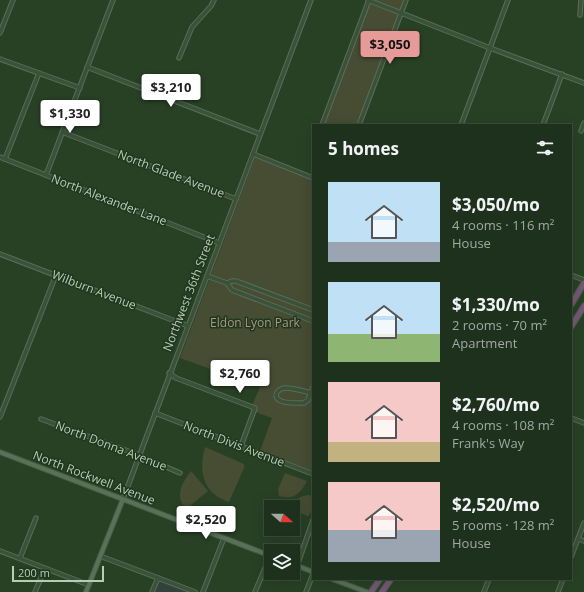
<!DOCTYPE html>
<html lang="en">
<head>
<meta charset="utf-8">
<style>
  :root { --surface:#1e311c; --page:#2b3d29; --text:#f1f3f6; --muted:#a1a9a3; --line:#3c4c3b; --accent:#e69b98 }
  body { margin:0; font-family:"Open Sans",sans-serif; background:var(--page); color:var(--text); height:100vh; display:flex; flex-direction:column; font-size:15px; white-space:nowrap }
  * { box-sizing:border-box; margin:0 }
  p { font-size:13px; color:var(--muted) }
  .icon { flex:none; width:22px; height:22px; fill:none; stroke:currentColor; stroke-width:2; stroke-linecap:round; stroke-linejoin:round }
  .map { position:relative; flex:1; overflow:hidden }
  .details { position:absolute; left:312px; top:124px; width:260px; height:456px; display:flex; flex-direction:column; background:var(--surface); border-radius:0px; box-shadow:0 4px 16px #0002,0 0 0 1px var(--line) }
  .details>* { flex:none }
  .needle { width:26px; rotate:111deg }
  .buttons { position:absolute; left:264px; top:500px; display:grid; gap:8px }
  .buttons a { display:grid; place-items:center; width:36px; height:36px; border-radius:0px; background:var(--surface); box-shadow:0 4px 16px #0002,0 0 0 1px var(--line); font-size:20px }
  .scale { position:absolute; left:12px; bottom:10px; width:92px; box-sizing:border-box; padding-left:4px; border:2px solid #b8cbb6; border-top:0; font-size:11px; line-height:14px; white-space:nowrap; color:#b8cbb6; -webkit-text-stroke:3px #20361e; paint-order:stroke }
  .price { position:absolute; translate:-50% -34px; padding:0 9px; border-radius:4px; background:#fff; color:#222; font-size:13px; line-height:26px; filter:drop-shadow(0 1px 2px #0008) }
  .price::after { content:''; position:absolute; left:50%; top:24px; width:12px; height:9px; margin-left:-6px; background:inherit; clip-path:polygon(0 0,100% 0,50% 100%) }
  .price.selected { background:var(--accent); color:#111 }
  ul { padding:0; list-style:none }
  li { display:flex; align-items:center; gap:12px; height:100px; padding:0 16px }
  li span { display:grid; place-items:center; flex:none; width:112px; height:80px; border-radius:0px; color:#555 }
  li>.icon { margin-inline-start:auto }
  span .icon { width:48px; height:48px; fill:#fffc; stroke-width:1 }
  li b { font-size:17px }
  h2 { display:flex; justify-content:space-between; align-items:center; height:48px; padding:0 16px; font-size:17px }
  .map>svg:first-child { display:block }
  .medical { fill:#324139 }
  .green { fill:#464d33 }
  .lines { fill:none; stroke-linecap:round; stroke-linejoin:round }
  .minor-casing { stroke:#596e58; stroke-width:5.5 }
  .major-casing { stroke:#455a43; stroke-width:6 }
  .highway-casing { stroke:#465b44; stroke-width:7 }
  .minor { stroke:#3c513a; stroke-width:3.5 }
  .major { stroke:#5a7058; stroke-width:4 }
  .highway { stroke:#755777; stroke-width:5 }
  .labels { text-anchor:middle; stroke-width:3; stroke-linejoin:round; paint-order:stroke }
  .street-label { font-size:12px; fill:#b8cbb6; stroke:#20361e }
  .park-label { font-size:12px; fill:#ab9983; stroke:#20361e }
</style>
</head>
<body>
<div class="map">
<svg width="584" height="592" viewBox="0 0 584 592">
  <rect width="100%" height="100%" fill="#284125"/>
  <!-- medical -->
  <polygon class="medical" points="159,580 190,592 154,592"/>
  <!-- green -->
  <g class="green">
    <polygon points="370,0 404,0 382,57 357,125 324,125"/>
    <polygon points="255,157 313,180 313,471 260,451 272,418 250,410 260,387 180,358"/>
    <path d="M 205,447 L 244,464 L 244,468 L 229,502 C 203,494 198,471 205,447 Z"/>
    <path d="M 191,471 L 208,491 L 186,509 C 174,496 182,483 191,471 Z"/>
    <path d="M 285,473 L 307,481 C 300,494 294,500 279,496 L 278,489 Z"/>
    <path d="M 307,495 L 313,496 L 313,507 L 309,516 L 307,516 L 293,510 L 293,507 L 291,507 C 295,499 299,497 307,495 Z"/>
  </g>
  <g class="lines">
    <defs>
      <g id="minor">
        <polyline points="368,0 490,48 584,83"/>
        <polyline points="580,15 581,0"/>
        <polyline points="0,33 13,0"/>
        <polyline points="179,58 192,27 211,6 214,0"/>
        <polyline points="0,59 80,88"/>
        <polyline points="87,67 260,134"/>
        <polyline points="322,125 369,0"/>
        <polyline points="359,125 406,0"/>
        <polyline points="461,125 508,0"/>
        <polyline points="543,125 562,74"/>
        <polyline points="581,131 584,123"/>
        <polyline points="62,132 236,199"/>
        <polyline points="253,154 313,178"/>
        <polyline points="0,157 219,243"/>
        <polyline points="5,159 39,73"/>
        <polyline points="46,175 113,0"/>
        <polyline points="0,254 188,326"/>
        <polyline points="571,275 584,280"/>
        <polyline points="207,276 227,283 232,290 313,321"/>
        <polyline points="227,283 232,281 236,281 313,310"/>
        <polyline points="169,373 176,378 255,408 241,446"/>
        <path d="M 311,393 C 303,391 294,388 286,388 C 279,388 272,395 279,400 C 285,404 297,403 304,403 L 308,400 L 313,387"/>
        <polyline points="155,413 313,474"/>
        <polyline points="0,417 56,275"/>
        <polyline points="571,418 584,423"/>
        <polyline points="41,419 136,454 180,473"/>
        <polyline points="123,499 311,0"/>
        <polyline points="578,539 584,541"/>
        <polyline points="0,551 89,585"/>
        <polyline points="100,556 195,592"/>
        <polyline points="571,557 584,523"/>
        <polyline points="20,558 36,518"/>
        <polyline points="297,566 313,520"/>
        <polyline points="35,592 45,568"/>
        <polyline points="152,592 158,578"/>
        <polyline points="203,592 224,538"/>
        <polyline points="255,592 270,556"/>
        <polyline points="306,592 313,574"/>
        <polyline points="484,592 489,579"/>
        <polyline points="558,592 563,579"/>
      </g>
      <g id="major">
        <polyline points="0,452 271,556"/>
        <polyline points="293,564 313,572"/>
        <polyline points="332,579 367,592"/>
        <polyline points="86,592 123,499"/>
      </g>
      <g id="highway">
        <polyline points="571,305 584,283"/>
        <polyline points="571,327 584,306"/>
        <polyline points="371,592 380,579"/>
        <polyline points="382,592 391,579"/>
      </g>
    </defs>
    <!-- minor casing -->
    <use href="#minor" class="minor-casing"/>
    <!-- major casing -->
    <use href="#major" class="major-casing"/>
    <!-- highway casing -->
    <use href="#highway" class="highway-casing"/>
    <!-- minor -->
    <use href="#minor" class="minor"/>
    <!-- major -->
    <use href="#major" class="major"/>
    <!-- highway -->
    <use href="#highway" class="highway"/>
  </g>
  <g class="labels">
    <!-- street labels -->
    <g class="street-label">
      <text transform="translate(171 174) rotate(21)" y="4">North Glade Avenue</text>
      <text transform="translate(109 200) rotate(21)" y="4">North Alexander Lane</text>
      <text transform="translate(94 290) rotate(21)" y="4">Wilburn Avenue</text>
      <text transform="translate(189 293) rotate(-69)" y="4">Northwest 36th Street</text>
      <text transform="translate(234 444) rotate(21)" y="4">North Divis Avenue</text>
      <text transform="translate(111 446) rotate(21)" y="4">North Donna Avenue</text>
      <text transform="translate(94 478) rotate(21)" y="4">North Rockwell Avenue</text>
    </g>
    <!-- park labels -->
    <g class="park-label">
      <text x="255" y="327">Eldon Lyon Park</text>
    </g>
  </g>
</svg>
<div class="buttons">
<a><svg class="needle" viewBox="-14 -14 28 28"><path d="M0-13l5 13h-10z" fill="#e53935"/><path d="M0 13l5-13h-10z" fill="#a1a9a3"/></svg></a>
<a><svg class="icon" aria-label="layers" viewBox="0 0 24 24"><path d="M12 4l9 5-9 5-9-5zM3 14l9 5 9-5"/></svg></a>
</div>
<div class="scale">200 m</div>
<b class="price selected" style="left:390px;top:65px">$3,050</b>
<b class="price" style="left:171px;top:108px">$3,210</b>
<b class="price" style="left:70px;top:134px">$1,330</b>
<b class="price" style="left:240px;top:394px">$2,760</b>
<b class="price" style="left:206px;top:540px">$2,520</b>
<section class="details">
<h2>5 homes<svg class="icon" aria-label="filters" viewBox="0 0 24 24"><path d="M4 7h16M4 17h16"/><circle cx="9" cy="7" r="2"/><circle cx="15" cy="17" r="2"/></svg></h2>
<ul>
<li><span style="background:linear-gradient(#bfe0f5 75%,#9aa5b1 0)"><svg class="icon" aria-label="home" viewBox="0 0 24 24"><path d="M3 11l9-7 9 7M6 9v11h12V9"/></svg></span><div><b>$3,050/mo</b><p>4 rooms · 116 m²</p><p>House</p></div></li>
<li><span style="background:linear-gradient(#bfe0f5 65%,#8fb573 0)"><svg class="icon" aria-label="home" viewBox="0 0 24 24"><path d="M3 11l9-7 9 7M6 9v11h12V9"/></svg></span><div><b>$1,330/mo</b><p>2 rooms · 70 m²</p><p>Apartment</p></div></li>
<li><span style="background:linear-gradient(#f6c9c9 75%,#c2b280 0)"><svg class="icon" aria-label="home" viewBox="0 0 24 24"><path d="M3 11l9-7 9 7M6 9v11h12V9"/></svg></span><div><b>$2,760/mo</b><p>4 rooms · 108 m²</p><p>Frank's Way</p></div></li>
<li><span style="background:linear-gradient(#f6c9c9 60%,#9aa5b1 0)"><svg class="icon" aria-label="home" viewBox="0 0 24 24"><path d="M3 11l9-7 9 7M6 9v11h12V9"/></svg></span><div><b>$2,520/mo</b><p>5 rooms · 128 m²</p><p>House</p></div></li>
</ul>
</section>
</div>
</body>
</html>
